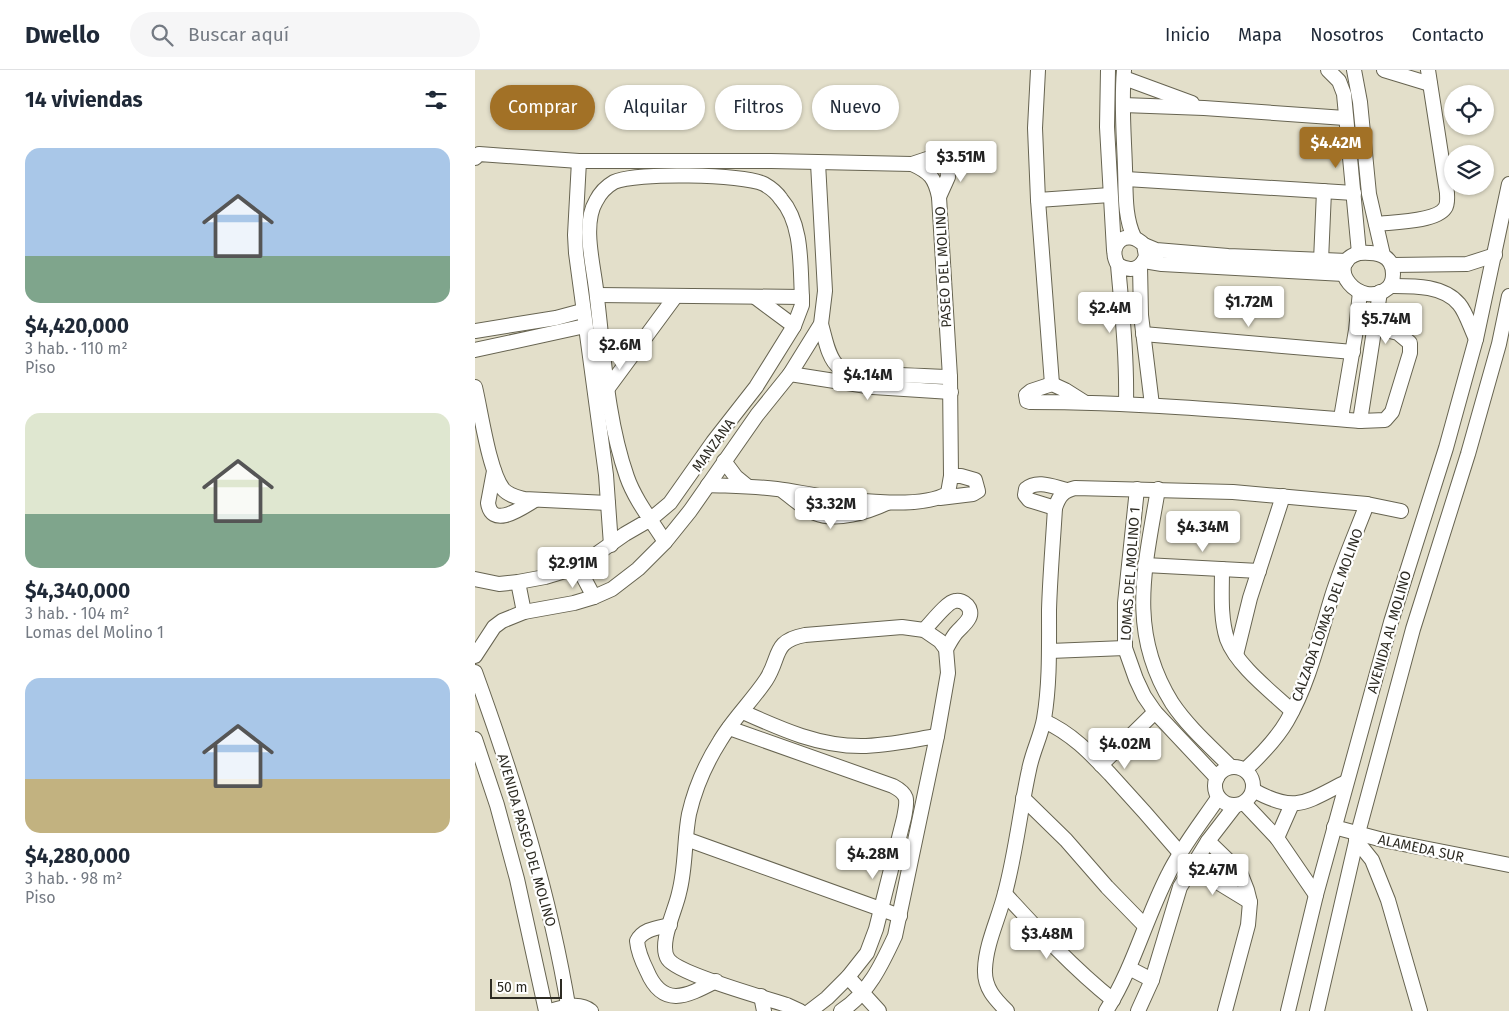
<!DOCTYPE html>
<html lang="es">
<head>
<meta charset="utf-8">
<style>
  :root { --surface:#fff; --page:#f6f6f7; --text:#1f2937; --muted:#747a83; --line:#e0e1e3; --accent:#a27126 }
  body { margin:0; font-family:"Fira Sans",sans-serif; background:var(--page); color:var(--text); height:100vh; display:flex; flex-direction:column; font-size:19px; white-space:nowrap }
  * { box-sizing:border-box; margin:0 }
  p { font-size:16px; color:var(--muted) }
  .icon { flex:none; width:28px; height:28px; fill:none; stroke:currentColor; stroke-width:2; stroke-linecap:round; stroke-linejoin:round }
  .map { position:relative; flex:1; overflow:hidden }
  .drawer { display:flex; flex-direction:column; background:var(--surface); width:475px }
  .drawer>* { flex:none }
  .banner { position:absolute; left:15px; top:15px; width:475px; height:45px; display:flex; gap:10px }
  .controls { position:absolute; left:969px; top:15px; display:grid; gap:10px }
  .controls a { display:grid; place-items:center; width:50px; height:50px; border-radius:50%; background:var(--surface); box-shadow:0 1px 4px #0004; font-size:25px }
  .scale { position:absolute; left:15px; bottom:12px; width:72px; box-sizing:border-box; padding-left:5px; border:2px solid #2d2b23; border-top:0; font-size:14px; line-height:18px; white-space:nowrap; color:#2d2b23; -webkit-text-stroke:4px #fff; paint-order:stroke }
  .price { position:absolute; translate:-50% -42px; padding:0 11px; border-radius:5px; background:#fff; color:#222; font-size:16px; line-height:32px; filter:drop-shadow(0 1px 2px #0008) }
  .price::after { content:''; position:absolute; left:50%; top:30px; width:15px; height:11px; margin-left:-8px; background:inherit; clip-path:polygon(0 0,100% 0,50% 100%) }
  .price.active { background:var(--accent); color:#fff }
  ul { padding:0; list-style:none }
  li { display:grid; align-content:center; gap:10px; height:265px; padding:0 25px }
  li span { display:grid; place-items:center; height:155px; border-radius:15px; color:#555 }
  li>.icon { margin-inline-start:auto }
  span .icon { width:90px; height:90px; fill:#fffc; stroke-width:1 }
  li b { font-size:21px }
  h2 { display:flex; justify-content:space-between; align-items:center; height:60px; padding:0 25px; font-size:21px }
  .chip { padding:0 18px; border-radius:22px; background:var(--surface); box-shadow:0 1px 4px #0004; font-size:18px; line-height:45px }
  .chip.active { background:var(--accent); color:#fff }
  header { display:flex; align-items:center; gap:30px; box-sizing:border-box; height:70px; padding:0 25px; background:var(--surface); border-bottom:1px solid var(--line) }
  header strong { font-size:24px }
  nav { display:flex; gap:28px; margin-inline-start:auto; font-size:18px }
  .search { width:350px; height:45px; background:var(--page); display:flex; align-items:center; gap:12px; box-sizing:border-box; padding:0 18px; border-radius:28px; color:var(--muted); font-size:19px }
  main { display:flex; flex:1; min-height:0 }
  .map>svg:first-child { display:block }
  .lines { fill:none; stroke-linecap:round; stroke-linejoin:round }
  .minor-casing { stroke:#676451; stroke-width:16 }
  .minor { stroke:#fff; stroke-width:14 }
  .labels { text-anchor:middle; stroke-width:4.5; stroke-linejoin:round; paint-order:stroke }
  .street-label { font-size:14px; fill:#2d2b23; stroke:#fff }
</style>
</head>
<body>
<header>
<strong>Dwello</strong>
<div class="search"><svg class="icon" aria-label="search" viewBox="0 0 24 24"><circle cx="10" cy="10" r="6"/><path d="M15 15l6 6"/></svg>Buscar aquí</div>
<nav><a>Inicio</a><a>Mapa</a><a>Nosotros</a><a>Contacto</a></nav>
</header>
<main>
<section class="drawer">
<h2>14 viviendas<svg class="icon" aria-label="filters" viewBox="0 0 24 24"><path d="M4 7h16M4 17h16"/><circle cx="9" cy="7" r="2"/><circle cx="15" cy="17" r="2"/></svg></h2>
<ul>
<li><span style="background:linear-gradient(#a9c7e8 70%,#7fa58c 0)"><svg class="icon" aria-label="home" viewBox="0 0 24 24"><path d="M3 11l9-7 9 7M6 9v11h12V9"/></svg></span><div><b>$4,420,000</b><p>3 hab. · 110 m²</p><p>Piso</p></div></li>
<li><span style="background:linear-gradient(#dfe7d0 65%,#7fa58c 0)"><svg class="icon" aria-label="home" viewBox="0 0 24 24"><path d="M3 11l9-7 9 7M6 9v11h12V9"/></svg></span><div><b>$4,340,000</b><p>3 hab. · 104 m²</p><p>Lomas del Molino 1</p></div></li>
<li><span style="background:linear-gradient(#a9c7e8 65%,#c2b280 0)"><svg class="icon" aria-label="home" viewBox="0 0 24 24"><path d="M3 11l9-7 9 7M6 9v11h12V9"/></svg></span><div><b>$4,280,000</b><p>3 hab. · 98 m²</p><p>Piso</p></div></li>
</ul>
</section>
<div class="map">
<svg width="1034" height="941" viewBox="0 0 1034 941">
  <rect width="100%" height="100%" fill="#e3dfca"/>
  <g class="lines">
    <defs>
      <g id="minor">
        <polyline points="563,0 560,58 563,130 577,314"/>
        <polyline points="633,0 632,57 639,180"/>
        <path d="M 649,0 C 646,33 649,65 650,98 C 651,121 649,146 659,167"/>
        <polyline points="853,0 864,11 869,24 884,183"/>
        <polyline points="879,0 885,32 894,124 908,185"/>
        <polyline points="909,0 955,14"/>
        <polyline points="649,8 717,33"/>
        <polyline points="648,35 729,38 870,48"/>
        <path d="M 0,88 L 4,84 L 104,91 L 296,91 L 437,94 C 455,102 460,108 464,127 L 475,307 L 476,406 L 473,423 C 450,439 380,431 352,427 C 335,425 319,421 302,419 C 279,416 256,416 233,415"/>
        <polyline points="104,91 100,165 101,183 131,405 136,475"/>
        <polyline points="437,94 455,88 468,89 472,93 473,107 464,127"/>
        <polyline points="651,109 879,123"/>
        <polyline points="563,130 635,125"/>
        <path d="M 901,154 C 917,152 961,152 970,138 C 973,134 972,128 972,123 L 953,0"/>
        <polyline points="669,175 681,180 753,186 872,191"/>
        <path d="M 884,183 C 901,182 918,184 918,204 C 918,210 917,214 913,218 C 885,241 847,194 884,183 Z"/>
        <polyline points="669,191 687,194 869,204"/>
        <polyline points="846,191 849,121"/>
        <path d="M 643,195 C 655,202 666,200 671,186 L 669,175 C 652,157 631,174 643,195 C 647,241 652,287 651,333"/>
        <polyline points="918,195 992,194 1020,185"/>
        <polyline points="665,196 666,245 677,335"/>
        <path d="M 915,216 C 938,216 968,215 984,234 C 991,242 996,259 1001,269"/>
        <polyline points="122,225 327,227"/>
        <polyline points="280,227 319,256"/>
        <path d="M 346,254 C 350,267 353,289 364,297 C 375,305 457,306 475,307"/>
        <polyline points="0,261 81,248 107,241"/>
        <polyline points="668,264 878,282"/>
        <polyline points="0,280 110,256"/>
        <polyline points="315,304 398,317 476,322"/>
        <path d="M 0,317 C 6,342 14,401 28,419 C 33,425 42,427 49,429 L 133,433"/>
        <polyline points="133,318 200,227"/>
        <path d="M 609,332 L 590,320 L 577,314 L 556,321 L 551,325 L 552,331 L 555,332 C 665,332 775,342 885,351 L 910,350 L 917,342 L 935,283 L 935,273 L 923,263 L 899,257"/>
        <polyline points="866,348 881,260 885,222"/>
        <polyline points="885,351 905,222"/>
        <polyline points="249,391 261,407 272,416"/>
        <path d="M 19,401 L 13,433 C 17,460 48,437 60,430"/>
        <polyline points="662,419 650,533 650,578 661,609 669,626 680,642 742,708"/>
        <path d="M 683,419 C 670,497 652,561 697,633 C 713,657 736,677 756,697"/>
        <path d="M 308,421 C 318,429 328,438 340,443 C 361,452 393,442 412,433"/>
        <polyline points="465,428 498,424 503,421 500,410 486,406 476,406"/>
        <path d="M 580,438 L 554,430 L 550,425 L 551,419 C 562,409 579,417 592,420"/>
        <polyline points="670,495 784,501"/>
        <polyline points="103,497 119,527"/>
        <path d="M 747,499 C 747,522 745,547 752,569 C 762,596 797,622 817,641"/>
        <path d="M 0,509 L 24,514 L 43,512 L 70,507 L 103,497 L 150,464 L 176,449 L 195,433 L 238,372 L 281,317 L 319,256 L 327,235 L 327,227 C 325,196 328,154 306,129 C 302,123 296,118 289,114 C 268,104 160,102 139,112 C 132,116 125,123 121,131 C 106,156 120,200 122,228 C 129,287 132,350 152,407 C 160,430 177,451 190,472"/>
        <polyline points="43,512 49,542"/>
        <path d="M 449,560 C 456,553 472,532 480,531 C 489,529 499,539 494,548 C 491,554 485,558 481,563 C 477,568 474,574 471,579"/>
        <polyline points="575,581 650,578"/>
        <polyline points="761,585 775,528 808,426"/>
        <polyline points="0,586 19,557 27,551 49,542 99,533 119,527 137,519 163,499 190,472 215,441 282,345 315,304 346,254 350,221 343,93"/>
        <path d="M 0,602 C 40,712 75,825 94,941"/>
        <path d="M 268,642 C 306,659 343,676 386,676 C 411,676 437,670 462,666"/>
        <path d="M 569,651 C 596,663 615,683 635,704 C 659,730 682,756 705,783"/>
        <path d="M 254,658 L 418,716 C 435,725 432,731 429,748 L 401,859 L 392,883 L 373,907 L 352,928 L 335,941"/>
        <polyline points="0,669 22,735 42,809 71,941"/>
        <polyline points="626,695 680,642"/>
        <circle cx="759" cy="716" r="19"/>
        <path d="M 770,700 C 785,686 801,670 812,651 C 834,613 844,568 857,526 C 867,495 880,465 892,434"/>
        <path d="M 778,720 C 821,744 831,732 871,712"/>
        <polyline points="548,728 591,770 632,817 670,856"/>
        <polyline points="769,733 802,768 841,825"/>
        <polyline points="859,757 908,770 1034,795"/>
        <polyline points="802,768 817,734"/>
        <polyline points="211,769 425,846"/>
        <polyline points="881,770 897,790 913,830 945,941"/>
        <polyline points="733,771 765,802 772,820 775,832 773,855 750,941"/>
        <polyline points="716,796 775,832"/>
        <path d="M 530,824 C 564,861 598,898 638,930"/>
        <path d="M 195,855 C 182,858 168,859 162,871 C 163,882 167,891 172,901 C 188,939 212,926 241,911"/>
        <polyline points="654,898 677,910"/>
        <polyline points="373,907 404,941"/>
        <polyline points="286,926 289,941"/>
        <path d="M 74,941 C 88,938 103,931 116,941"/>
        <path d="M 325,941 L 312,935 C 290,928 203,904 193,889 C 183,874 201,839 204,823 C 211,797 209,770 214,744 C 220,718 231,693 245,671 C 258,649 277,631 291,610 C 306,587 297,571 330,565 L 427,557 L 449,560 L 465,571 L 471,579 L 473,603 L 462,666 L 420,866 C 407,894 393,924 366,941"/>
        <path d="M 532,941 C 520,929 509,918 510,899 C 511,873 524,848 530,823 C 541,782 545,741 554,700 C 557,683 566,666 569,649 C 575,613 574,577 574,540 C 575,506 578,472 580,438 C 584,426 588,421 600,418 L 758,422 L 892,434 L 926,441"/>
        <path d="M 631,941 C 658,899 670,850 693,805 C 706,778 726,753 743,728"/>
        <polyline points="663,941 677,910 705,817 733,771 760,736"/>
        <polyline points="813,941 841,825 916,552 971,378 1001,269 1034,114"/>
        <polyline points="842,941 883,763 938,559 993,384 1024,274 1034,226"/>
      </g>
    </defs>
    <!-- minor casing -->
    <use href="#minor" class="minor-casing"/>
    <!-- minor -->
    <use href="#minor" class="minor"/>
  </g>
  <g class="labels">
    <!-- street labels -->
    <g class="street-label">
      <text transform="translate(468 197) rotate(-93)" y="5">PASEO DEL MOLINO</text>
      <text transform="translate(238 375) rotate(-54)" y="5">MANZANA</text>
      <text transform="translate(655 504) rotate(-86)" y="5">LOMAS DEL MOLINO 1</text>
      <text transform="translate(852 545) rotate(-70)" y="5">CALZADA LOMAS DEL MOLINO</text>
      <text transform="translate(914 562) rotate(-74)" y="5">AVENIDA AL MOLINO</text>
      <text transform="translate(52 770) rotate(74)" y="5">AVENIDA PASEO DEL MOLINO</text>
      <text transform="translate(946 778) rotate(12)" y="5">ALAMEDA SUR</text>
    </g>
  </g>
</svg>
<div class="controls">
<a><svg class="icon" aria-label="locate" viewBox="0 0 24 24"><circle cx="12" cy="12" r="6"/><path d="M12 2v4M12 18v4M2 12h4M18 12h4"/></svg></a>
<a><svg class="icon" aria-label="layers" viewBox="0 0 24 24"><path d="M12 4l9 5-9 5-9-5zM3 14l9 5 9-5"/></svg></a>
</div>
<div class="scale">50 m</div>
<b class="price active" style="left:861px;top:99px">$4.42M</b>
<b class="price" style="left:486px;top:113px">$3.51M</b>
<b class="price" style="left:774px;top:258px">$1.72M</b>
<b class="price" style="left:635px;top:264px">$2.4M</b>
<b class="price" style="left:911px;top:275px">$5.74M</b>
<b class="price" style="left:145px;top:301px">$2.6M</b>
<b class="price" style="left:393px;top:331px">$4.14M</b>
<b class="price" style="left:356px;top:460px">$3.32M</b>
<b class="price" style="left:728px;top:483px">$4.34M</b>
<b class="price" style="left:98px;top:519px">$2.91M</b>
<b class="price" style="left:650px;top:700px">$4.02M</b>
<b class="price" style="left:398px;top:810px">$4.28M</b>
<b class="price" style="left:738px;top:826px">$2.47M</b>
<b class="price" style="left:572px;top:890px">$3.48M</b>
<div class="banner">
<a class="chip active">Comprar</a>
<a class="chip">Alquilar</a>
<a class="chip">Filtros</a>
<a class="chip">Nuevo</a>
</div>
</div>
</main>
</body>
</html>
